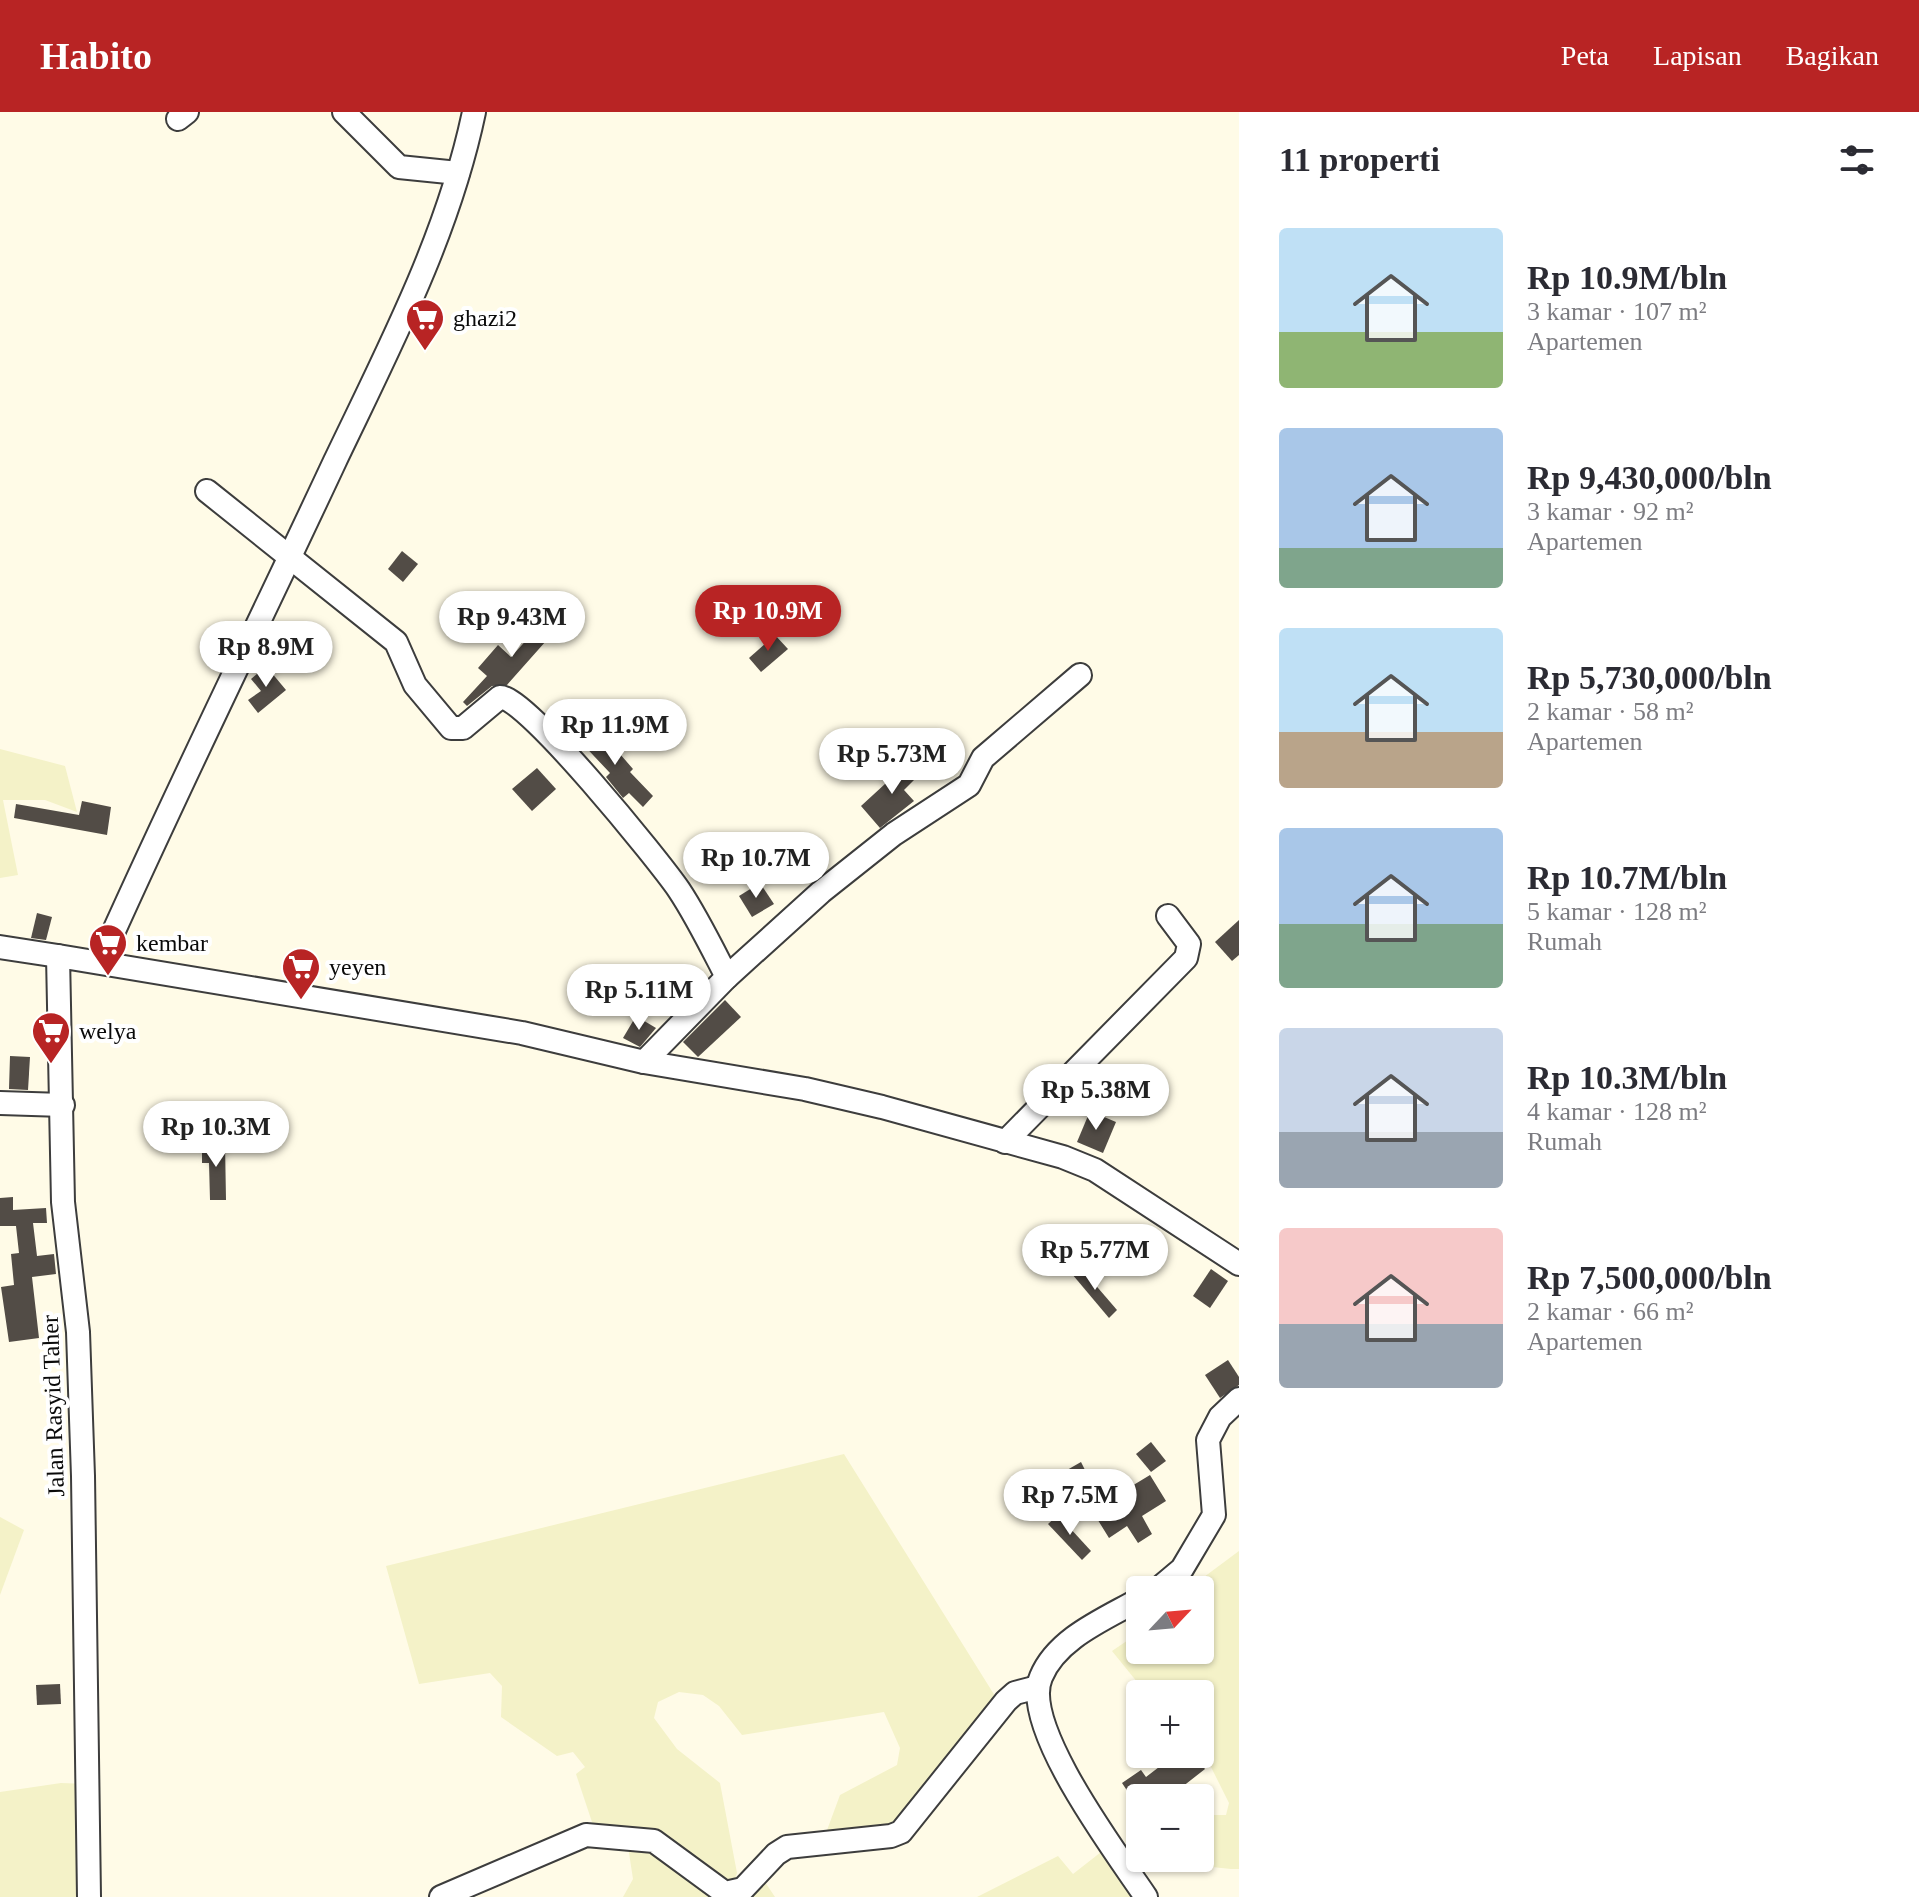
<!DOCTYPE html>
<html lang="id">
<head>
<meta charset="utf-8">
<style>
  :root { --surface:#fff; --page:#f7f7f7; --text:#2b2b33; --muted:#7c7c81; --accent:#b82424 }
  body { margin:0; font-family:Georgia,serif; background:var(--page); color:var(--text); height:100vh; display:flex; flex-direction:column; font-size:30px; white-space:nowrap }
  * { box-sizing:border-box; margin:0 }
  p { font-size:26px; color:var(--muted) }
  .icon { flex:none; width:44px; height:44px; fill:none; stroke:currentColor; stroke-width:2; stroke-linecap:round; stroke-linejoin:round }
  .map { position:relative; flex:1; overflow:hidden }
  .side { display:flex; flex-direction:column; background:var(--surface); width:680px }
  .side>* { flex:none }
  .needle { width:52px; rotate:64deg }
  .controls { position:absolute; left:1126px; top:1464px; display:grid; gap:16px }
  .controls a { display:grid; place-items:center; width:88px; height:88px; border-radius:8px; background:var(--surface); box-shadow:0 2px 6px #0004; font-size:40px }
  .price { position:absolute; translate:-50% -68px; padding:0 18px; border-radius:28px; background:#fff; color:#222; font-size:26px; line-height:52px; filter:drop-shadow(0 2px 4px #0008) }
  .price::after { content:''; position:absolute; left:50%; top:48px; width:24px; height:18px; margin-left:-12px; background:inherit; clip-path:polygon(0 0,100% 0,50% 100%) }
  .price.on { background:var(--accent); color:#fff }
  ul { padding:0; list-style:none }
  li { display:flex; align-items:center; gap:24px; height:200px; padding:0 40px }
  li span { display:grid; place-items:center; flex:none; width:224px; height:160px; border-radius:8px; color:#555 }
  li>.icon { margin-inline-start:auto }
  span .icon { width:96px; height:96px; fill:#fffc; stroke-width:1 }
  li b { font-size:34px }
  h2 { display:flex; justify-content:space-between; align-items:center; height:96px; padding:0 40px; font-size:34px }
  header { display:flex; align-items:center; gap:48px; box-sizing:border-box; height:112px; padding:0 40px; background:var(--accent); color:#fff }
  header strong { font-size:38px }
  nav { display:flex; gap:44px; margin-inline-start:auto; font-size:28px }
  main { display:flex; flex:1; min-height:0 }
  .map>svg:first-child { display:block }
  .farmland { fill:#f4f2c8 }
  .building { fill:#524c46 }
  .lines { fill:none; stroke-linecap:round; stroke-linejoin:round }
  .minor-casing { stroke:#3d3d3d; stroke-width:26 }
  .minor { stroke:#fff; stroke-width:22 }
  .labels { text-anchor:middle; stroke-width:8; stroke-linejoin:round; paint-order:stroke }
  .poi-label { font-size:24px; fill:#0a0a0a; stroke:#fff; text-anchor:start }
  .street-label { font-size:24px; fill:#0a0a0a; stroke:#fff }
</style>
</head>
<body>
<header>
<strong>Habito</strong>
<nav><a>Peta</a><a>Lapisan</a><a>Bagikan</a></nav>
</header>
<main>
<div class="map">
<svg width="1239" height="1785" viewBox="0 0 1239 1785">
  <rect width="100%" height="100%" fill="#fffbe7"/>
  <!-- farmland -->
  <g class="farmland">
    <polygon points="0,637 65,654 77,700 45,688 3,688 18,763 0,766"/>
    <polygon points="844,1342 1000,1592 897,1721 823,1729 840,1683 897,1653 900,1636 884,1600 742,1623 719,1594 703,1583 679,1580 658,1590 654,1606 677,1637 720,1671 737,1761 731,1779 661,1730 596,1722 576,1662 585,1655 573,1640 557,1644 501,1605 502,1574 490,1561 419,1572 386,1454"/>
    <polygon points="0,1405 24,1418 0,1483"/>
    <polygon points="1239,1439 1239,1757 1231,1757 1212,1755 1200,1743 1200,1703 1226,1703 1229,1691 1200,1633 1200,1582 1159,1582 1156,1575 1142,1576 1112,1539 1140,1520 1140,1538 1200,1538 1198,1478 1204,1465"/>
    <polygon points="61,1671 88,1672 90,1785 0,1785 0,1680"/>
    <polygon points="627,1728 660,1734 725,1783 759,1761 775,1785 623,1785 633,1767"/>
    <polygon points="1110,1733 1142,1785 977,1785 1058,1744 1073,1762"/>
  </g>
  <!-- building -->
  <g class="building">
    <polygon points="402,439 418,452 403,470 388,457"/>
    <polygon points="551,501 562,511 507,573 492,574 467,594 463,590 487,564 478,556 498,533 511,545"/>
    <polygon points="775,523 788,537 761,560 749,546"/>
    <polygon points="266,554 286,578 258,601 248,588 261,579 251,567"/>
    <polygon points="590,614 606,633 611,628 622,640 620,642 633,657 630,660 653,684 643,695 629,681 623,686 606,665 610,661 577,626"/>
    <polygon points="910,649 921,661 904,678 914,689 880,716 861,694"/>
    <polygon points="537,656 556,677 532,699 512,677"/>
    <polygon points="82,689 111,695 107,723 14,706 16,692 79,703"/>
    <polygon points="760,771 774,792 752,805 739,784"/>
    <polygon points="37,801 52,805 46,828 31,826"/>
    <polygon points="1239,808 1239,843 1232,849 1215,830"/>
    <polygon points="725,888 741,905 698,945 683,930"/>
    <polygon points="636,904 656,916 640,935 623,926"/>
    <polygon points="10,944 30,945 28,978 9,977"/>
    <polygon points="1090,999 1116,1010 1103,1041 1077,1030"/>
    <polygon points="202,1030 225,1031 226,1088 210,1088 209,1051 202,1051"/>
    <polygon points="13,1085 13,1098 46,1096 47,1111 33,1111 37,1144 54,1142 56,1162 32,1165 39,1226 9,1230 1,1175 14,1173 11,1142 19,1141 16,1114 0,1114 0,1086"/>
    <polygon points="1080,1155 1117,1198 1109,1206 1072,1162"/>
    <polygon points="1211,1157 1228,1169 1210,1196 1193,1184"/>
    <polygon points="1228,1248 1239,1265 1239,1273 1220,1286 1205,1263"/>
    <polygon points="1151,1330 1166,1349 1151,1360 1136,1342"/>
    <polygon points="1081,1350 1091,1370 1104,1362 1117,1383 1150,1363 1166,1389 1142,1404 1152,1422 1138,1431 1127,1414 1109,1426 1067,1358"/>
    <polygon points="1058,1403 1091,1439 1082,1448 1048,1412"/>
    <polygon points="60,1572 61,1592 37,1593 36,1573"/>
    <polygon points="1176,1642 1193,1642 1205,1657 1168,1686 1132,1686 1122,1671 1141,1658 1146,1665"/>
  </g>
  <g class="lines">
    <defs>
      <g id="minor">
        <polyline points="344,0 399,55 458,61"/>
        <polyline points="178,7 187,0"/>
        <path d="M 207,379 L 396,530 L 415,573 L 451,616 L 463,616 L 500,585 C 526,584 659,749 679,778 C 697,805 712,836 727,865 L 644,950"/>
        <polyline points="0,835 58,844"/>
        <path d="M 100,850 C 175,681 257,516 335,349 C 389,236 448,124 474,0"/>
        <polyline points="727,865 821,780 894,722 969,673 983,646 1080,563"/>
        <polyline points="0,991 63,993"/>
        <polyline points="1005,1030 1186,846 1189,832 1168,804"/>
        <polyline points="1157,1478 1182,1457 1214,1403 1208,1328 1220,1305 1239,1287"/>
        <path d="M 1140,1487 C 1105,1507 1057,1526 1041,1565 C 1020,1614 1118,1743 1146,1785"/>
        <polyline points="89,1785 83,1364 78,1220 63,1090 58,844 522,921 644,950 805,977 882,995 1063,1045 1095,1058 1239,1152"/>
        <polyline points="441,1785 586,1723 654,1729 725,1781 743,1777 776,1742 787,1735 891,1724 901,1720 1006,1589 1015,1581 1038,1575"/>
      </g>
    </defs>
    <!-- minor casing -->
    <use href="#minor" class="minor-casing"/>
    <!-- minor -->
    <use href="#minor" class="minor"/>
  </g>
  <!-- icons -->
  <defs>
    <symbol id="supermarket-pin" viewBox="-11 -11 22 30"><path d="M0 17L-7.5 6A9.5 9.5 0 1 1 7.5 6Z" fill="#b82424" stroke="#fff"/><path d="M-6-5.5h2.5l.6 2H6L4.5 2H-2.5L-4.4-4H-6ZM-1.5 3.2a1.3 1.3 0 1 0 .1 0ZM3 3.2a1.3 1.3 0 1 0 .1 0Z" fill="#fff"/></symbol>
  </defs>
  <g fill-rule="evenodd">
    <use href="#supermarket-pin" x="403" y="184" width="44" height="60"/>
    <use href="#supermarket-pin" x="86" y="809" width="44" height="60"/>
    <use href="#supermarket-pin" x="279" y="833" width="44" height="60"/>
    <use href="#supermarket-pin" x="29" y="897" width="44" height="60"/>
  </g>
  <g class="labels">
    <!-- poi labels -->
    <g class="poi-label">
      <text x="453" y="214">ghazi2</text>
      <text x="136" y="839">kembar</text>
      <text x="329" y="863">yeyen</text>
      <text x="79" y="927">welya</text>
    </g>
    <!-- street labels -->
    <g class="street-label">
      <text transform="translate(53 1294) rotate(-92)" y="8">Jalan Rasyid Taher</text>
    </g>
  </g>
</svg>
<div class="controls">
<a><svg class="needle" viewBox="-14 -14 28 28"><path d="M0-13l5 13h-10z" fill="#e53935"/><path d="M0 13l5-13h-10z" fill="#7c7c81"/></svg></a>
<a>+</a>
<a>−</a>
</div>
<b class="price on" style="left:768px;top:541px">Rp 10.9M</b>
<b class="price" style="left:512px;top:547px">Rp 9.43M</b>
<b class="price" style="left:266px;top:577px">Rp 8.9M</b>
<b class="price" style="left:615px;top:655px">Rp 11.9M</b>
<b class="price" style="left:892px;top:684px">Rp 5.73M</b>
<b class="price" style="left:756px;top:788px">Rp 10.7M</b>
<b class="price" style="left:639px;top:920px">Rp 5.11M</b>
<b class="price" style="left:1096px;top:1020px">Rp 5.38M</b>
<b class="price" style="left:216px;top:1057px">Rp 10.3M</b>
<b class="price" style="left:1095px;top:1180px">Rp 5.77M</b>
<b class="price" style="left:1070px;top:1425px">Rp 7.5M</b>
</div>
<section class="side">
<h2>11 properti<svg class="icon" aria-label="filters" viewBox="0 0 24 24"><path d="M4 7h16M4 17h16"/><circle cx="9" cy="7" r="2"/><circle cx="15" cy="17" r="2"/></svg></h2>
<ul>
<li><span style="background:linear-gradient(#bfe0f5 65%,#8fb573 0)"><svg class="icon" aria-label="home" viewBox="0 0 24 24"><path d="M3 11l9-7 9 7M6 9v11h12V9"/></svg></span><div><b>Rp 10.9M/bln</b><p>3 kamar · 107 m²</p><p>Apartemen</p></div></li>
<li><span style="background:linear-gradient(#a9c7e8 75%,#7fa58c 0)"><svg class="icon" aria-label="home" viewBox="0 0 24 24"><path d="M3 11l9-7 9 7M6 9v11h12V9"/></svg></span><div><b>Rp 9,430,000/bln</b><p>3 kamar · 92 m²</p><p>Apartemen</p></div></li>
<li><span style="background:linear-gradient(#bfe0f5 65%,#b9a48a 0)"><svg class="icon" aria-label="home" viewBox="0 0 24 24"><path d="M3 11l9-7 9 7M6 9v11h12V9"/></svg></span><div><b>Rp 5,730,000/bln</b><p>2 kamar · 58 m²</p><p>Apartemen</p></div></li>
<li><span style="background:linear-gradient(#a9c7e8 60%,#7fa58c 0)"><svg class="icon" aria-label="home" viewBox="0 0 24 24"><path d="M3 11l9-7 9 7M6 9v11h12V9"/></svg></span><div><b>Rp 10.7M/bln</b><p>5 kamar · 128 m²</p><p>Rumah</p></div></li>
<li><span style="background:linear-gradient(#c9d6e8 65%,#9aa5b1 0)"><svg class="icon" aria-label="home" viewBox="0 0 24 24"><path d="M3 11l9-7 9 7M6 9v11h12V9"/></svg></span><div><b>Rp 10.3M/bln</b><p>4 kamar · 128 m²</p><p>Rumah</p></div></li>
<li><span style="background:linear-gradient(#f6c9c9 60%,#9aa5b1 0)"><svg class="icon" aria-label="home" viewBox="0 0 24 24"><path d="M3 11l9-7 9 7M6 9v11h12V9"/></svg></span><div><b>Rp 7,500,000/bln</b><p>2 kamar · 66 m²</p><p>Apartemen</p></div></li>
</ul>
</section>
</main>
</body>
</html>
